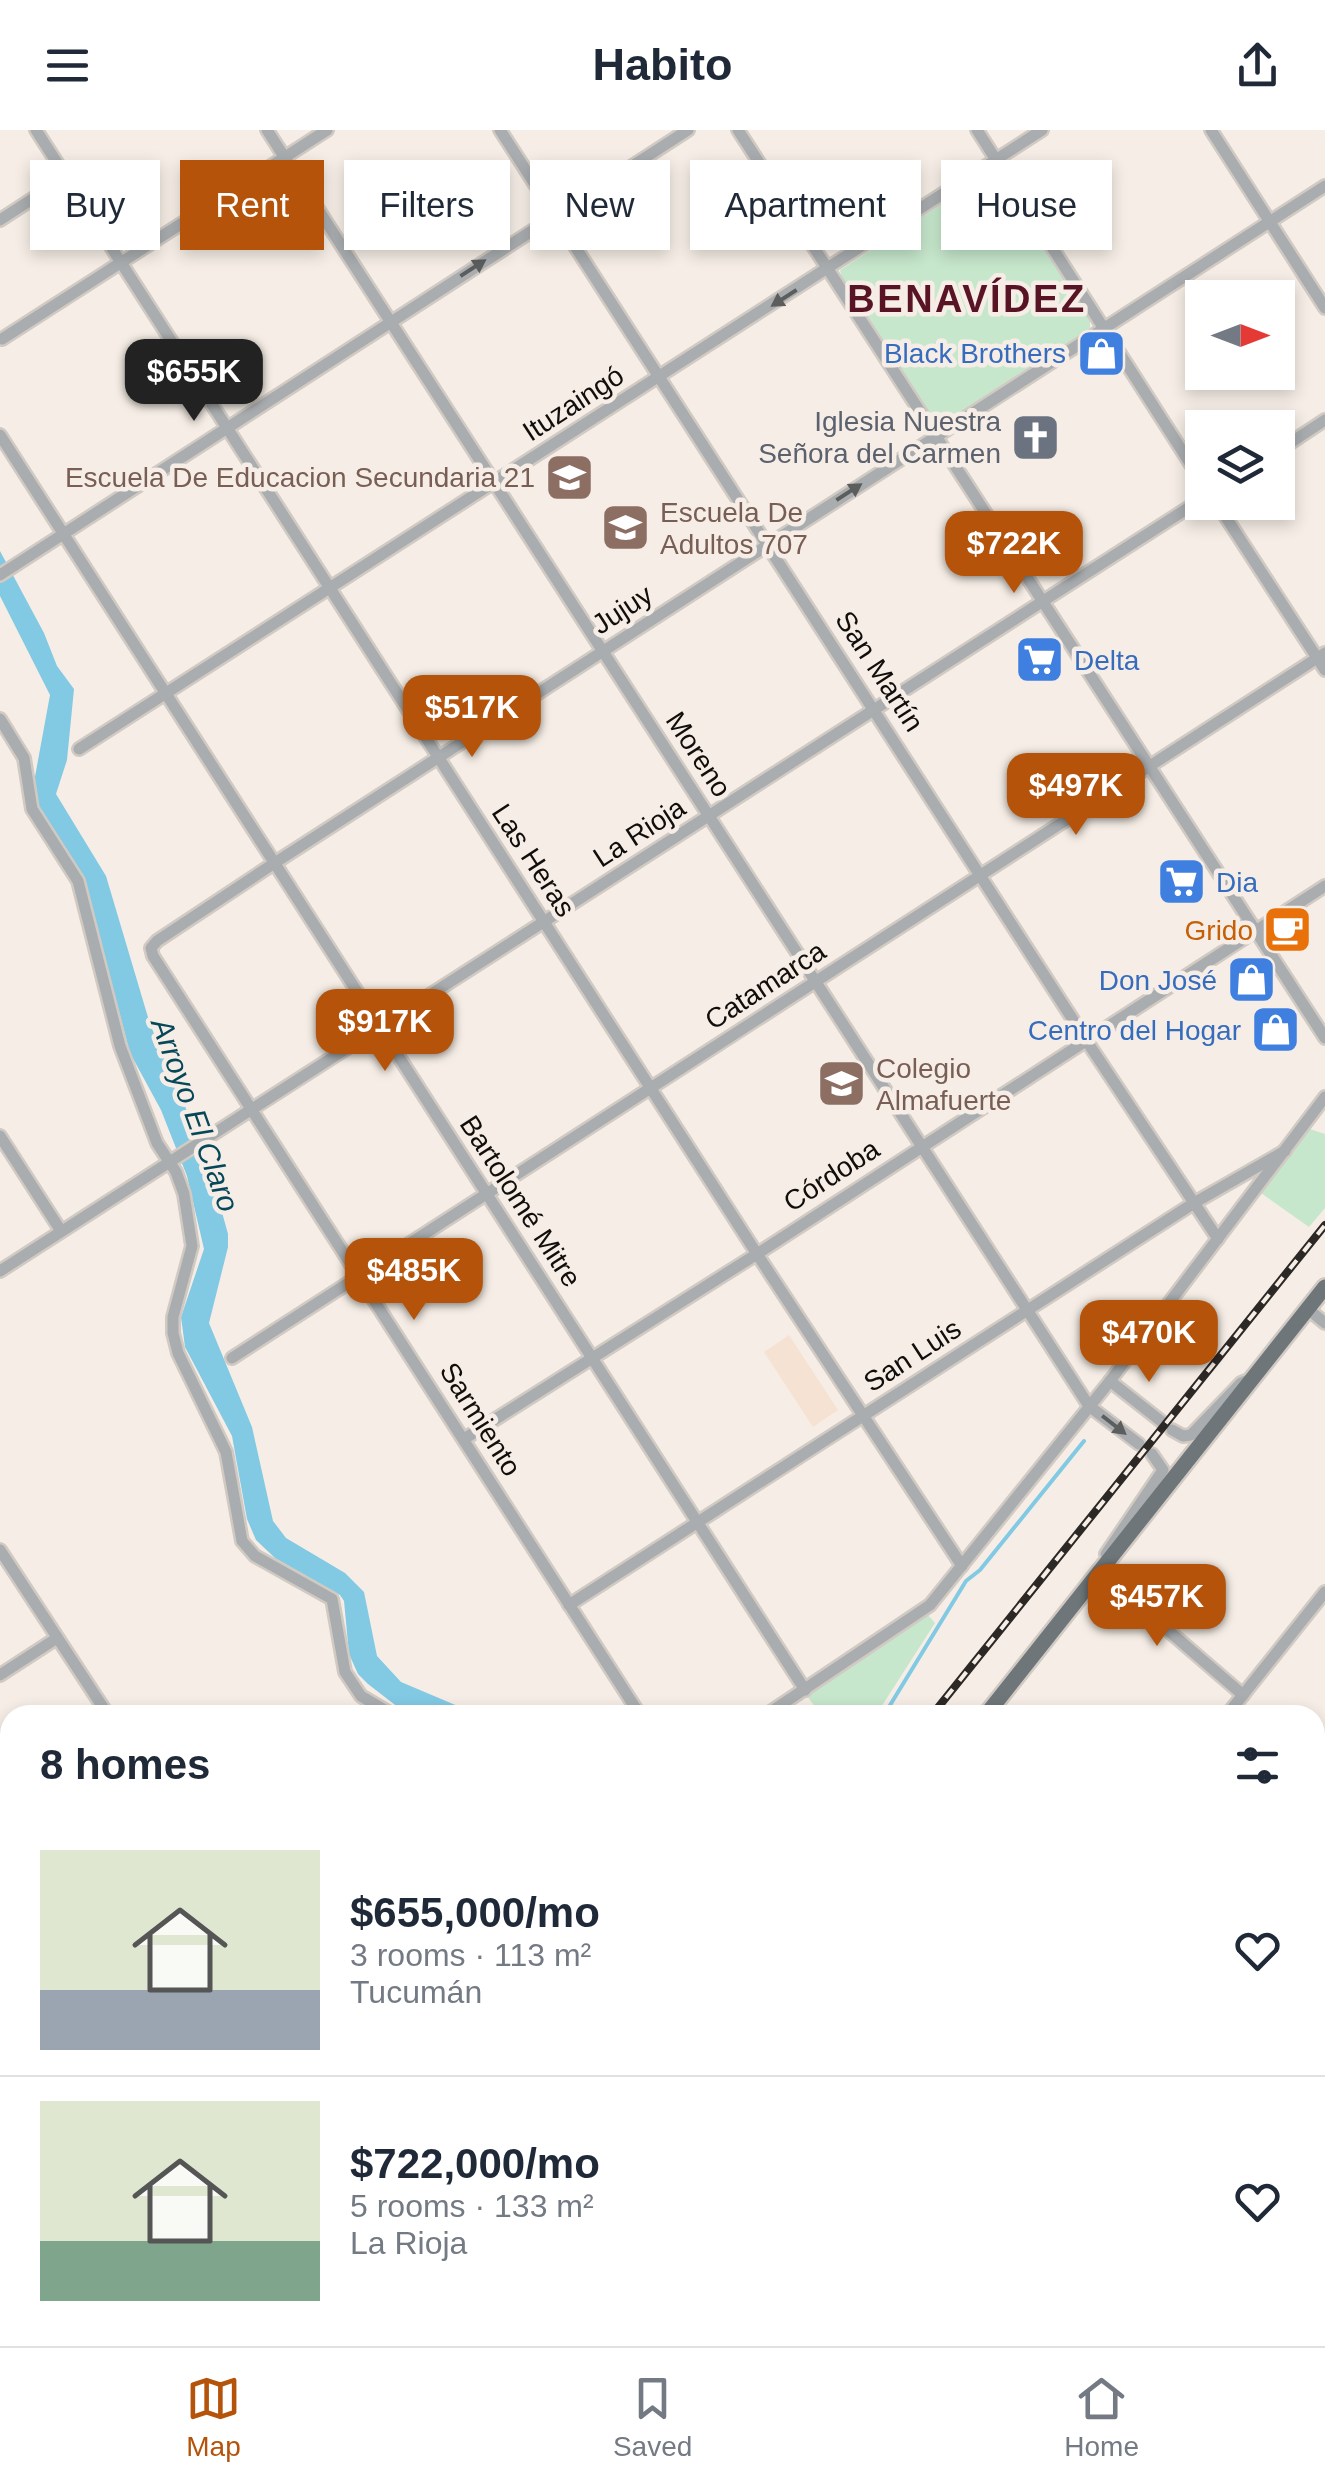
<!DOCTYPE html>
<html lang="en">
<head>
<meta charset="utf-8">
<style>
  :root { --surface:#fff; --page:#f6f6f7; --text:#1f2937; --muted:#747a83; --line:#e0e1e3; --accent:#b45309 }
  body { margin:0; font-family:Helvetica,sans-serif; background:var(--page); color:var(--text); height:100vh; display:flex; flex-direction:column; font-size:38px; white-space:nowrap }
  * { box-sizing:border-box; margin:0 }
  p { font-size:32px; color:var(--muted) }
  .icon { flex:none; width:55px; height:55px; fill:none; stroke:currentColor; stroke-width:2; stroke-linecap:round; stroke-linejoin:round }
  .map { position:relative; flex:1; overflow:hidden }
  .drawer { position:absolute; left:0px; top:1575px; width:1325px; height:642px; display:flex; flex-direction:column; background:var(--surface); border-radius:30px 30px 0 0; box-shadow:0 5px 15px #0003 }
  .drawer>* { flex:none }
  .hud { position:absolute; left:30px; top:30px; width:1265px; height:90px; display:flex; gap:20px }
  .needle { width:65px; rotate:90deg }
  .tools { position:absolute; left:1185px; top:150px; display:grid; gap:20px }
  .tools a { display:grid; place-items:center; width:110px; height:110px; border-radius:0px; background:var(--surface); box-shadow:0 5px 15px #0003; font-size:50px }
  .price { position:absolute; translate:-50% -85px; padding:0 22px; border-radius:20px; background:var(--accent); color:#fff; font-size:32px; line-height:65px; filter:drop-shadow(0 2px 5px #0008) }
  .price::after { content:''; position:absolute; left:50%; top:60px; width:30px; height:22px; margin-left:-15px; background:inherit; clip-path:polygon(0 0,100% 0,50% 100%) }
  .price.active { background:#222; color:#fff }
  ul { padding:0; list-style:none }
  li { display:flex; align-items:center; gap:30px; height:250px; padding:0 40px }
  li+li { border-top:2px solid var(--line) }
  li span { display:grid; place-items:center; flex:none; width:280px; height:200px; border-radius:0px; color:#555 }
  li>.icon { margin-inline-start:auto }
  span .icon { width:120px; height:120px; fill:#fffc; stroke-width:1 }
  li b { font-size:42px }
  h2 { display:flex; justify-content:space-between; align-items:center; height:120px; padding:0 40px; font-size:42px }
  .tag { padding:0 35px; border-radius:0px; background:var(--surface); box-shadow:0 5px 15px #0003; font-size:35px; line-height:90px }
  .tag.active { background:var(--accent); color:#fff }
  header { display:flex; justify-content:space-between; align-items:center; height:130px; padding:0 40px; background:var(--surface); font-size:45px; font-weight:700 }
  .dock { display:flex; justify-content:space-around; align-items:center; height:140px; border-top:2px solid var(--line); background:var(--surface); font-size:28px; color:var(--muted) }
  .dock a { display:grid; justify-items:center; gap:5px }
  .dock .active { color:var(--accent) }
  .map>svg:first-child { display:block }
  .education { fill:#f5e2d2 }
  .green { fill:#c6e7cc }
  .water { fill:#82c9e3 }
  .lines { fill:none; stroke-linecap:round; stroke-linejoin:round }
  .stream { stroke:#82c9e3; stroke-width:4 }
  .minor-casing { stroke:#d1cac3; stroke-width:16 }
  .major-casing { stroke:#d1cac3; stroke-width:20 }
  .minor { stroke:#a9adaf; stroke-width:11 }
  .major { stroke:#6e767a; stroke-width:15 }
  .rail-casing { stroke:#2c2825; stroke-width:8 }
  .rail { stroke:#f6eee6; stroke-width:4; stroke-dasharray:11; stroke-linecap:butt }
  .oneway { fill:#5c5d5d }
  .labels { text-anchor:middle; stroke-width:9; stroke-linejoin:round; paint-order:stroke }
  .shop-label { font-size:28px; fill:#366cbe; stroke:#f6eee6; text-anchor:end }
  .street-label { font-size:28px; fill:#100d0b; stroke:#f6eee6 }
  .worship-label { font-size:28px; fill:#5b616d; stroke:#f6eee6; text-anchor:end }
  .education-label { font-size:28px; fill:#785e54; stroke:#f6eee6; text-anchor:start }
  .food-label { font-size:28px; fill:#c56008; stroke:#f6eee6; text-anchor:end }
  .water-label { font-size:30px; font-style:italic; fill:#064759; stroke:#f6eee6 }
  .district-label { font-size:38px; font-weight:bold; letter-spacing:2.5px; fill:#581324; stroke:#f6eee6 }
</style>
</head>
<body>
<header><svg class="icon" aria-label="menu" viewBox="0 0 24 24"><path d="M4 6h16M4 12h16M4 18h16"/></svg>Habito<svg class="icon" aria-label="share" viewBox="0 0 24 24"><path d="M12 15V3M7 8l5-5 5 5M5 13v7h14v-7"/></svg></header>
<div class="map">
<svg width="1325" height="2216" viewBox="0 0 1325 2216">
  <rect width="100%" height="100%" fill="#f6eee6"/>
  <!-- education -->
  <polygon class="education" points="789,1205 838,1280 813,1297 764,1222"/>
  <!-- green -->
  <g class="green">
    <polygon points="991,42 999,48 1090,190 1090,198 941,295 933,291 842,149 840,140"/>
    <polygon points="1310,999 1325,1004 1325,1078 1309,1097 1261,1063"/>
    <polygon points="928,1485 935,1493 876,1585 821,1585 807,1566"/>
    <polygon points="202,2208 378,2208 369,2216 186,2216 201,2214"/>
  </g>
  <!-- water -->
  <polygon class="water" points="0,421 44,503 57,536 74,559 67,630 56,664 106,746 150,894 207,1028 228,1104 228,1117 209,1193 252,1297 273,1391 286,1408 345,1443 364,1462 377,1526 401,1552 479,1585 419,1585 399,1578 368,1554 358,1544 349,1524 344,1471 340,1465 275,1428 256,1410 247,1389 232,1306 185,1217 181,1187 204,1119 187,1046 161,980 130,923 83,746 35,673 32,663 50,565 0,466"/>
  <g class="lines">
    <!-- stream -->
    <g class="stream">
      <polyline points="884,1585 966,1451 980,1440 1084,1311"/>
      <polyline points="359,2216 368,2208"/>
    </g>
    <defs>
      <g id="minor">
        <polyline points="36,0 757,1124 962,1436"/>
        <polyline points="267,0 1089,1276 1139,1314"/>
        <polyline points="500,0 1086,910 1218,1109"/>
        <polyline points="738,0 1325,908"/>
        <polyline points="977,0 1202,352"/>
        <polyline points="1211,0 1325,178"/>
        <polyline points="0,90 66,47"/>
        <polyline points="2,209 327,0"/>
        <polyline points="0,305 805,1560"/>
        <polyline points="1278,321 1325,290"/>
        <polyline points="1216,372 1325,540"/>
        <polyline points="0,445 688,0"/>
        <polyline points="0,589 24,628 32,679 78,751 120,916 157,1013 176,1042 184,1064 192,1116 173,1187 173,1203 178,1223 226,1322 242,1411 255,1426 332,1469 345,1542 361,1566 393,1585"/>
        <polyline points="79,619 1042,0"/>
        <polyline points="0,1006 61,1101"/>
        <polyline points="0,1141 1202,369"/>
        <polyline points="1308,1179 1325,1193"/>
        <polyline points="232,1228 1325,523"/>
        <polyline points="1110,1251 1162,1292"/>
        <polyline points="1172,1300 1183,1306 1191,1305 1241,1253 1246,1251"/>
        <polyline points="464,1309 757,1124 1325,756"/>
        <polyline points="0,1420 108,1585"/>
        <polyline points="1106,1424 1163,1340 1152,1324"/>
        <polyline points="1098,1440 1243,1565"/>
        <polyline points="569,1475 1194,1073 1285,1021"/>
        <polyline points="0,1545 57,1508"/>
        <polyline points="640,1585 153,826 151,818 157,811 273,734 1325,56"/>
        <polyline points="766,1585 930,1475 1110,1251 1325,967"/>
        <polyline points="1227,1585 1325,1462"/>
        <polyline points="1315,1779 1325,1766"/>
        <polyline points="0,1842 10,1835"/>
        <polyline points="0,1944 10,1960"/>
        <polyline points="1315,1964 1325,1965"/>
        <polyline points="1315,2039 1325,2035"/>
        <polyline points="0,2059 10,2052"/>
        <polyline points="1315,2180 1325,2173"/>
        <polyline points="169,2208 174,2216"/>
        <polyline points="882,2208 883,2216"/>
        <polyline points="956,2208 976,2208"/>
        <polyline points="1019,2208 1026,2216"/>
        <polyline points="67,2216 80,2208"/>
        <polyline points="722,2216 728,2208"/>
        <polyline points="737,2216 744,2208"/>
        <polyline points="1122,2216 1128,2208"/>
        <polyline points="1275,2216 1282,2208"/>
      </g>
      <g id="major">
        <polyline points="986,1585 1325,1157"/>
        <polyline points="493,2216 501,2208"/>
      </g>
    </defs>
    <!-- minor casing -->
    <use href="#minor" class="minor-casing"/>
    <!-- major casing -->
    <use href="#major" class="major-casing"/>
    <!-- minor -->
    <use href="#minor" class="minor"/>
    <!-- major -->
    <use href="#major" class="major"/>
    <defs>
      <g id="rail">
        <polyline points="932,1585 1325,1095"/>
        <polyline points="399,2216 408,2208"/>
      </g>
    </defs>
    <!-- rail casing -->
    <use href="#rail" class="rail-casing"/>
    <!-- rail -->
    <use href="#rail" class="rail"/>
  </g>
  <!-- one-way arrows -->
  <defs><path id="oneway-solid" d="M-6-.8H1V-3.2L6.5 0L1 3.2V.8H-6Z" transform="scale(2.5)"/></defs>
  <g class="oneway">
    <use href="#oneway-solid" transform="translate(473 138) rotate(-33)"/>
    <use href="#oneway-solid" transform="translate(784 168) rotate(147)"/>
    <use href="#oneway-solid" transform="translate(849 362) rotate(-33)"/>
    <use href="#oneway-solid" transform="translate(1114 1295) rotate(38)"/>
  </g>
  <!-- icons -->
  <defs>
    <symbol id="shop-square" viewBox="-11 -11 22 22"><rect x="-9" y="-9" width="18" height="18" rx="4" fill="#3f7fe0" stroke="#f6eee6"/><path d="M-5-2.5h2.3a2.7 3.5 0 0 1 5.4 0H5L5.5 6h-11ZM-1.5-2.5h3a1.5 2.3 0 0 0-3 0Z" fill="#fff"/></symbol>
    <symbol id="church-square" viewBox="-11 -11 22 22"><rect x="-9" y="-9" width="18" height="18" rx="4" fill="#6b7280" stroke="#f6eee6"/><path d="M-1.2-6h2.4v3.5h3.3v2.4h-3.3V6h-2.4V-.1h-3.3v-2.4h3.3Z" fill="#fff"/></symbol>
    <symbol id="school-square" viewBox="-11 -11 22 22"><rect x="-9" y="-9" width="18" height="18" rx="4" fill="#8d6e63" stroke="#f6eee6"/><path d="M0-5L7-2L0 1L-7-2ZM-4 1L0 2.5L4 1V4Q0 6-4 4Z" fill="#fff"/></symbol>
    <symbol id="supermarket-square" viewBox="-11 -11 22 22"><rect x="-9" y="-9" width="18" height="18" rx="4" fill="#3f7fe0" stroke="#f6eee6"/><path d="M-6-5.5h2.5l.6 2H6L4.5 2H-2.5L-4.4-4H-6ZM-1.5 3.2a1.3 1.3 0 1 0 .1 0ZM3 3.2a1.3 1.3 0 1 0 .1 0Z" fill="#fff"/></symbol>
    <symbol id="cafe-square" viewBox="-11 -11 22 22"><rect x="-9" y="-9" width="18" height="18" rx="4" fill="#e8710a" stroke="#f6eee6"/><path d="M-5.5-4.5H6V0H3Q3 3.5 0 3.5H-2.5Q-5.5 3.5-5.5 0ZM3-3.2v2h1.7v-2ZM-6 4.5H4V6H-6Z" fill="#fff"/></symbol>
  </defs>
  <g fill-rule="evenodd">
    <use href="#shop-square" x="1074" y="196" width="55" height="55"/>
    <use href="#church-square" x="1008" y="280" width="55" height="55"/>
    <use href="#school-square" x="542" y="320" width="55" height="55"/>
    <use href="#school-square" x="598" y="370" width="55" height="55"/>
    <use href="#supermarket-square" x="1012" y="502" width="55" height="55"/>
    <use href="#supermarket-square" x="1154" y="724" width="55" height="55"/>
    <use href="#cafe-square" x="1260" y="772" width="55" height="55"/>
    <use href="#shop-square" x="1224" y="822" width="55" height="55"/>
    <use href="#shop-square" x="1248" y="872" width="55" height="55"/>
    <use href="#school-square" x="814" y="926" width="55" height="55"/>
  </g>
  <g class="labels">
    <!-- shop labels -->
    <g class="shop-label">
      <text x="1066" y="233">Black Brothers</text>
      <text x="1074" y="540" text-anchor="start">Delta</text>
      <text x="1216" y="762" text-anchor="start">Dia</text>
      <text x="1217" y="860">Don José</text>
      <text x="1241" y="910">Centro del Hogar</text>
    </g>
    <!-- street labels -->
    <g class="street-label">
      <text transform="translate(573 273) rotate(-33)" y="10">Ituzaingó</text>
      <text transform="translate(622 479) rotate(-33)" y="10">Jujuy</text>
      <text transform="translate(880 541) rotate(57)" y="10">San Martín</text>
      <text transform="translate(699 624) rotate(57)" y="10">Moreno</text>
      <text transform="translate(639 702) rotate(-33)" y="10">La Rioja</text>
      <text transform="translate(534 730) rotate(57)" y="10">Las Heras</text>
      <text transform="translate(765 855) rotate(-33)" y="10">Catamarca</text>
      <text transform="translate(831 1045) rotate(-33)" y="10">Córdoba</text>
      <text transform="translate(521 1071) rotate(57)" y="10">Bartolomé Mitre</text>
      <text transform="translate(912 1225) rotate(-33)" y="10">San Luis</text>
      <text transform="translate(481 1289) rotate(58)" y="10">Sarmiento</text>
    </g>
    <!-- worship labels -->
    <g class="worship-label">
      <text x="1001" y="301">Iglesia Nuestra<tspan x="1001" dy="32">Señora del Carmen</tspan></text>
    </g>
    <!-- education labels -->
    <g class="education-label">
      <text x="535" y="357" text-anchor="end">Escuela De Educacion Secundaria 21</text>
      <text x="660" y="392">Escuela De<tspan x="660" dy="32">Adultos 707</tspan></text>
      <text x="876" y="948">Colegio<tspan x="876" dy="32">Almafuerte</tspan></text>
    </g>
    <!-- food labels -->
    <g class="food-label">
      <text x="1253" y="810">Grido</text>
    </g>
    <!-- water labels -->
    <g class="water-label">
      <text transform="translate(195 985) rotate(70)" y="10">Arroyo El Claro</text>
    </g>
    <!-- district labels -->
    <g class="district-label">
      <text x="967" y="182">BENAVÍDEZ</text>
    </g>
  </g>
</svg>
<div class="tools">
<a><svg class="needle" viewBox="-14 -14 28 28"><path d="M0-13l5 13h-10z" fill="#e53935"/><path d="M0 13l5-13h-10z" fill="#747a83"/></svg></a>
<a><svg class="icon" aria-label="layers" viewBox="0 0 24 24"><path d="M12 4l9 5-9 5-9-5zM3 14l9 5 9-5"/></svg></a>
</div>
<b class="price active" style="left:194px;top:294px">$655K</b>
<b class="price" style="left:1014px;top:466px">$722K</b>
<b class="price" style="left:472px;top:630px">$517K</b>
<b class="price" style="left:1076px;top:708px">$497K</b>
<b class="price" style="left:385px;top:944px">$917K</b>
<b class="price" style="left:414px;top:1193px">$485K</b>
<b class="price" style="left:1149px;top:1255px">$470K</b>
<b class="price" style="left:1157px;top:1519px">$457K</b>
<div class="hud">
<a class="tag">Buy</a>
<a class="tag active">Rent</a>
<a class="tag">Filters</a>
<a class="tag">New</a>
<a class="tag">Apartment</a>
<a class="tag">House</a>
</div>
<section class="drawer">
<h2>8 homes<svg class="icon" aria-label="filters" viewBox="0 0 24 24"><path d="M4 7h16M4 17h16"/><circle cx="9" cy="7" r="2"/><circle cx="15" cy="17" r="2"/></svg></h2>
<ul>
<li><span style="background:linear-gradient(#dfe7d0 70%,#9aa5b1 0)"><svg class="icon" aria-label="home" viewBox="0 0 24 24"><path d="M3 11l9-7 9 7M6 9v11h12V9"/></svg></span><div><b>$655,000/mo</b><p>3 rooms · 113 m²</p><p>Tucumán</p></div><svg class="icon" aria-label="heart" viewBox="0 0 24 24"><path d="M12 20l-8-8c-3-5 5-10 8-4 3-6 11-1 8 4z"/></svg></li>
<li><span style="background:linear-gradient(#dfe7d0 70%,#7fa58c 0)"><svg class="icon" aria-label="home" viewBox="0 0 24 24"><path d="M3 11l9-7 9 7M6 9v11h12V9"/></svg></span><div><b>$722,000/mo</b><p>5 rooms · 133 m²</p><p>La Rioja</p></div><svg class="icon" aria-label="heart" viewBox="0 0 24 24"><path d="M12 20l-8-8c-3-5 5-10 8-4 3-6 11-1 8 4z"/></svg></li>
</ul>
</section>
</div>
<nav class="dock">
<a class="active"><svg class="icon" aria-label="map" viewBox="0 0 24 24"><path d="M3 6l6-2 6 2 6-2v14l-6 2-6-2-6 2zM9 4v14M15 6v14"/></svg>Map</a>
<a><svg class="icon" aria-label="saved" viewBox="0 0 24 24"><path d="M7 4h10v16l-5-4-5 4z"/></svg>Saved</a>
<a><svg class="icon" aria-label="home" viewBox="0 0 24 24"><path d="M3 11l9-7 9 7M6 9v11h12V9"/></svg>Home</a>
</nav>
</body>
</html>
